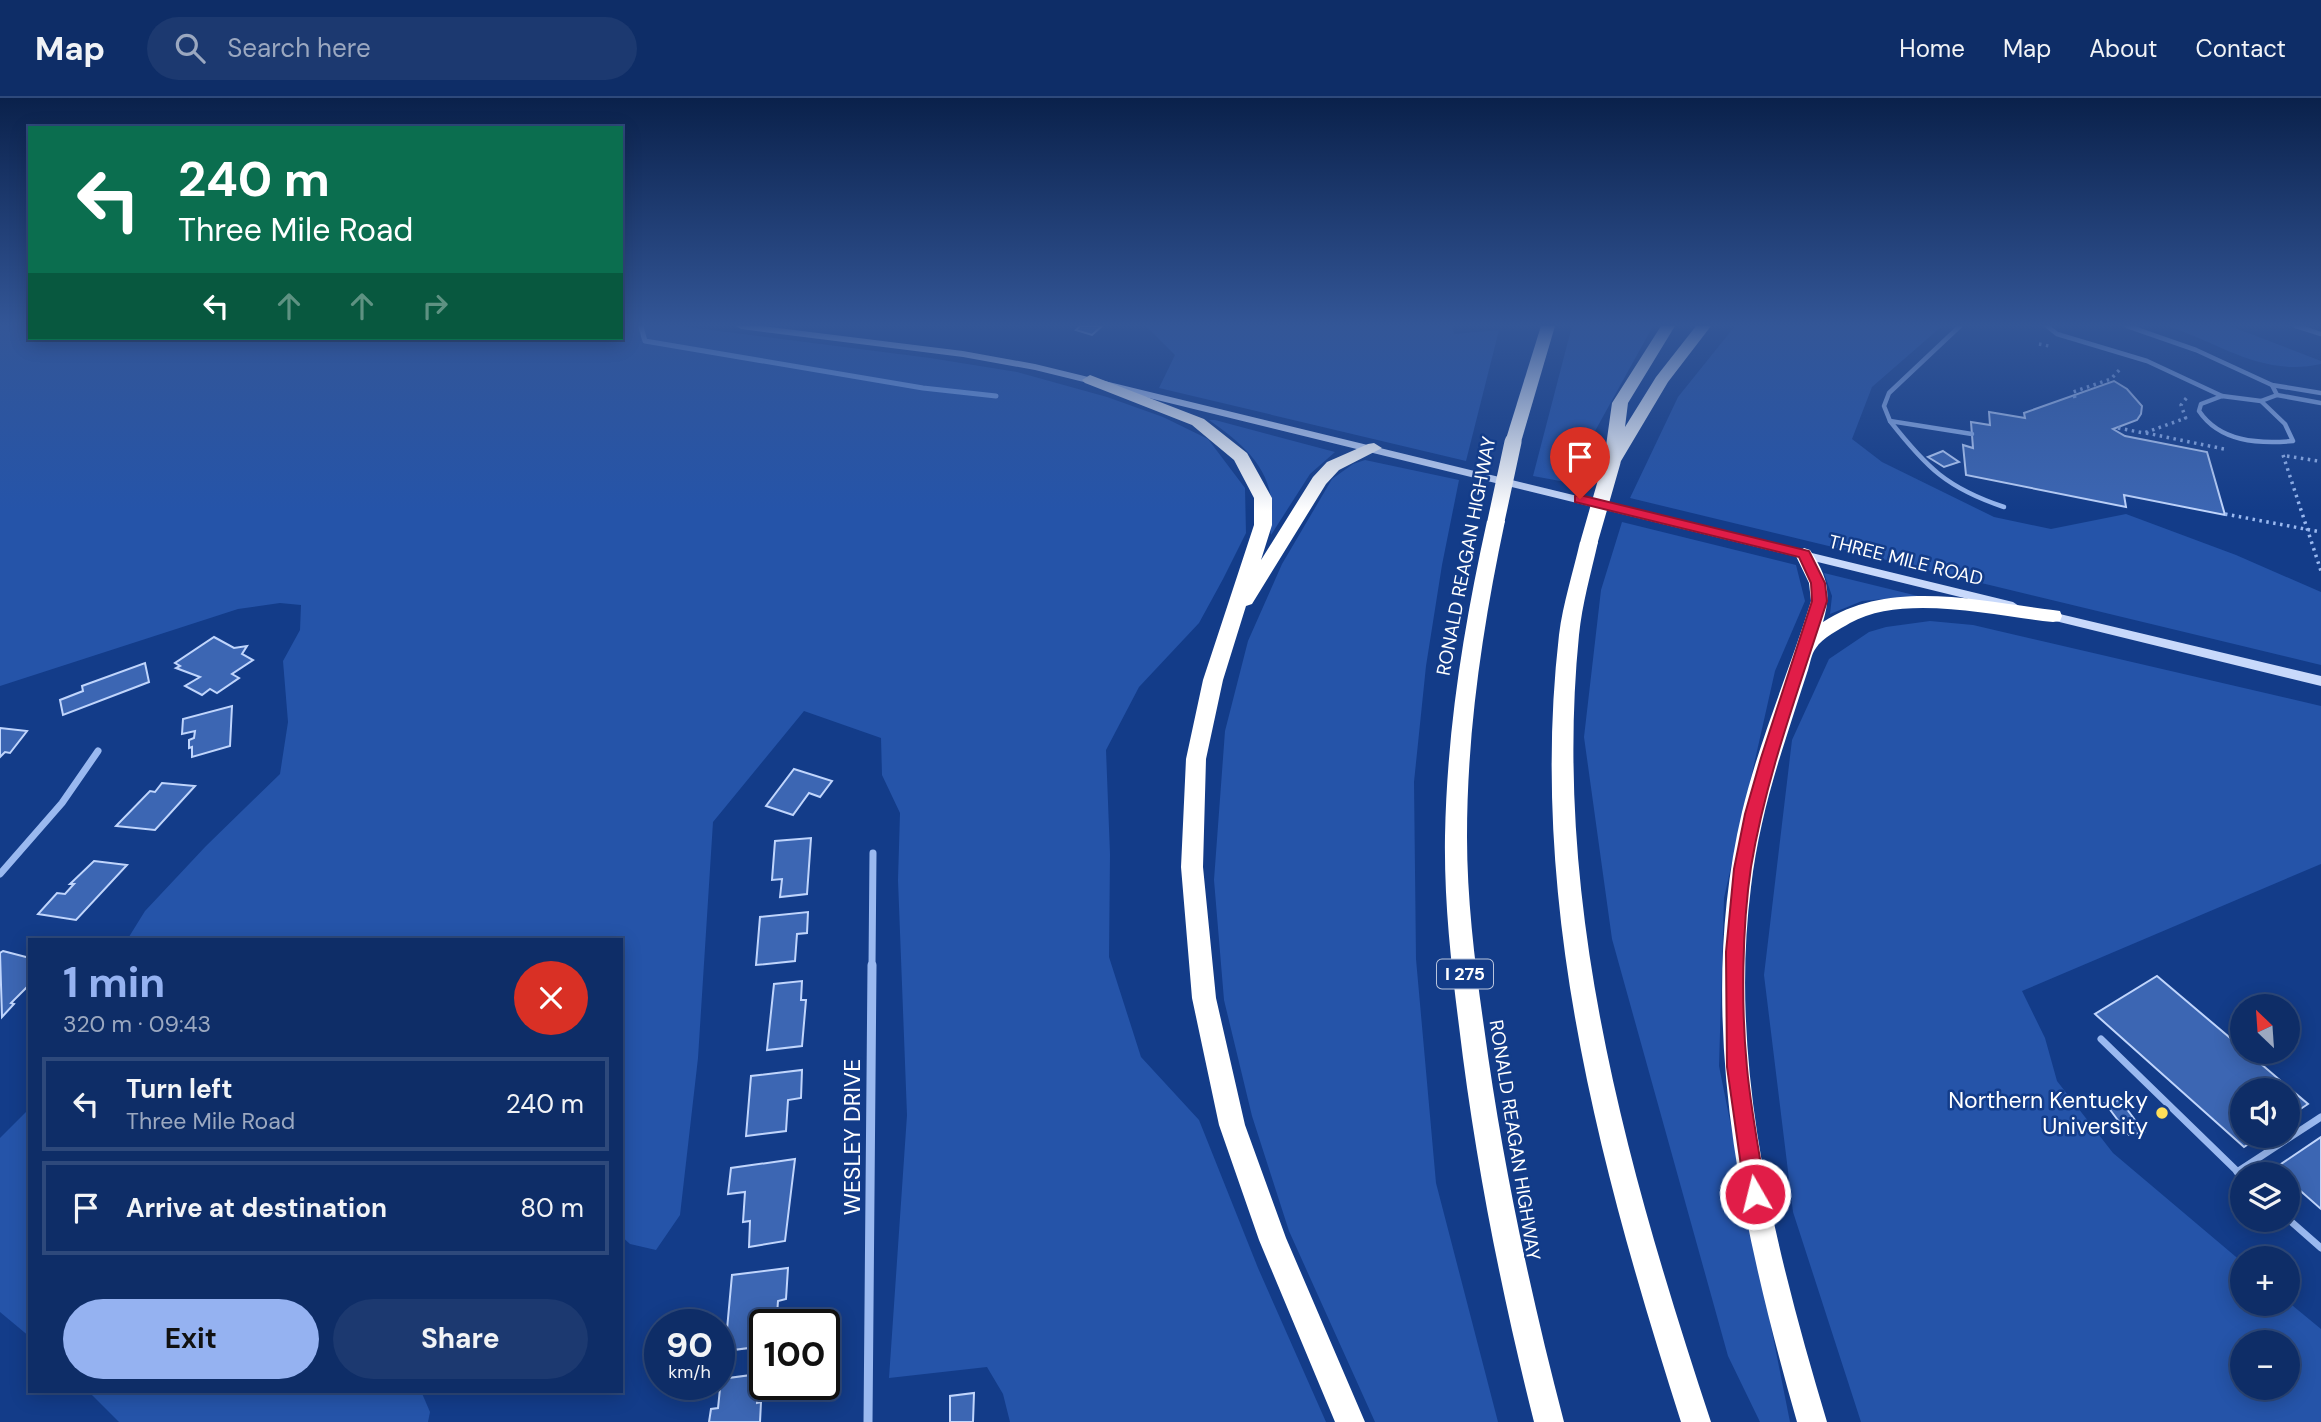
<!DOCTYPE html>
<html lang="en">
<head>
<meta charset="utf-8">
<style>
  body { margin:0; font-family:"DM Sans",sans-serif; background:#1c3970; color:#f1f3f6; height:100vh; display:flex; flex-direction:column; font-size:26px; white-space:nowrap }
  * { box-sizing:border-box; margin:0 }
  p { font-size:23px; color:#9ba8c0 }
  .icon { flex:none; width:38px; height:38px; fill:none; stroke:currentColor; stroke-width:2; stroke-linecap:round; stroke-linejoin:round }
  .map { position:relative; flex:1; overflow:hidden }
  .panel { position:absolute; left:28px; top:840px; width:595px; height:455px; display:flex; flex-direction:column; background:#0e2d67; border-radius:0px; box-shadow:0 4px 18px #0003,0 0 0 2px #2e497b }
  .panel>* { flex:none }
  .banner { position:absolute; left:28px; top:28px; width:595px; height:214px; border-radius:0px; box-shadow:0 4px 18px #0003,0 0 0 2px #2e497b; background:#0b6e4f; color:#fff; overflow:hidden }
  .needle { width:46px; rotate:335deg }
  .tools { position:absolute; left:2230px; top:896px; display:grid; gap:14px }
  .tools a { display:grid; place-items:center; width:70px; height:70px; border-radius:50%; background:#0e2d67; box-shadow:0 4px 18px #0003,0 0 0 2px #2e497b; font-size:35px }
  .speed { position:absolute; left:644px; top:1211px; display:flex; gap:14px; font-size:35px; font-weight:700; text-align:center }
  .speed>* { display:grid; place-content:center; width:91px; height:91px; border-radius:50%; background:#0e2d67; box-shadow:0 4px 18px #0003,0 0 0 2px #2e497b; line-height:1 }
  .speed small { font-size:18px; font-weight:400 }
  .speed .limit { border:4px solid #111; border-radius:10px; background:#fff; color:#111 }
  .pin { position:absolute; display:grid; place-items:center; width:60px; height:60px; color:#fff; margin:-72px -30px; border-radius:50% 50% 50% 0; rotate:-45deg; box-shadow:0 0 7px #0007 }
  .pin .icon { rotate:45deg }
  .me { position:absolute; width:77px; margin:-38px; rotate:352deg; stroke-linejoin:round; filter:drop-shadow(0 0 5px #0008) }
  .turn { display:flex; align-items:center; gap:24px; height:147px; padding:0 35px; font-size:32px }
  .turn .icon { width:91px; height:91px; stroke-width:2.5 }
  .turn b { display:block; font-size:49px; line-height:60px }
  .lanes { display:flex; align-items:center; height:66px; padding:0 35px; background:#0003; justify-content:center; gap:35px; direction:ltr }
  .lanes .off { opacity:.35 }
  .round { display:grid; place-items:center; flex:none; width:74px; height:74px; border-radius:37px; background:#1c3970 }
  .summary { display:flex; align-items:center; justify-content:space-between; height:119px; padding:0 35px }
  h1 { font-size:42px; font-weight:700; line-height:52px; color:#95b2f1 }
  .button { display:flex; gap:14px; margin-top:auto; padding:14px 35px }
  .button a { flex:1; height:80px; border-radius:42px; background:#95b2f1; color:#111; font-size:28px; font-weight:700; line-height:80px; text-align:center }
  .button a+a { background:#1c3970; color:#f1f3f6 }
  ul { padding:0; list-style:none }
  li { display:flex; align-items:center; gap:21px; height:94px; margin:0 14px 10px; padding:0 21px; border:4px solid #2e497b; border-radius:0px }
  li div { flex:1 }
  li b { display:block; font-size:26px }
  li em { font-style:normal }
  header { display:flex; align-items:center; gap:42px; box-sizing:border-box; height:98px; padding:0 35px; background:#0e2d67; border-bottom:2px solid #2e497b }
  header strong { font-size:33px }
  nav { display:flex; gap:38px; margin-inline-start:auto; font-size:24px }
  .search { width:490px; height:63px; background:#1c3970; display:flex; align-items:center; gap:18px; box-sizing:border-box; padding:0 24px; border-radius:38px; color:#9ba8c0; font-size:26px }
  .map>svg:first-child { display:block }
  .green { fill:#2554a9; fill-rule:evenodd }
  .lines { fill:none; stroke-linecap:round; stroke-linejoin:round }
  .stream { stroke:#8bb2f3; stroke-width:5 }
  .building { fill:#3c66b3; stroke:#c0d5fc; stroke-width:2 }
  .path { stroke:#9ab9f0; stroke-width:3.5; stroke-dasharray:2.5 4.5; stroke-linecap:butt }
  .lane-far1 { stroke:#9ab9f0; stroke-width:4.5 }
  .lane { stroke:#9ab9f0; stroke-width:7 }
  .street-far1 { stroke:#9ab9f0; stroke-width:7 }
  .street { stroke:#9ab9f0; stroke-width:9 }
  .secondary { fill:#c8d9fb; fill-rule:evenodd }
  .highway { fill:#fff; fill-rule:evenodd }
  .highway-bridge { stroke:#fff; stroke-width:17 }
  .route { fill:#e11d48; stroke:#92132f; stroke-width:2 }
  .poi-dot { fill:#ffde59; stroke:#133c89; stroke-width:2.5 }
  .labels { text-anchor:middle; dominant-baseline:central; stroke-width:5; stroke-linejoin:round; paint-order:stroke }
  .shield { fill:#133c89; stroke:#b8c4dc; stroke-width:2 }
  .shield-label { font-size:18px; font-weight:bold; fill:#fff }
  .street-label { font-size:19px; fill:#fff; stroke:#133c89 }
  .near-poi-label { font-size:23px; fill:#fff; stroke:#133c89; text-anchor:end }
  .near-street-label { font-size:23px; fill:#fff; stroke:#133c89 }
</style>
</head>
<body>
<header>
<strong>Map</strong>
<div class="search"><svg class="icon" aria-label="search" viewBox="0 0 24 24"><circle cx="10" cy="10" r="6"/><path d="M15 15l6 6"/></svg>Search here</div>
<nav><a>Home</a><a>Map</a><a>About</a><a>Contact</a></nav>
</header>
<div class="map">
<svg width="2321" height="1324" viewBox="0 0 2321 1324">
  <rect width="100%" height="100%" fill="#133c89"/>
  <!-- green -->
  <g class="green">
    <path d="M0,228h30v12h591v-12h59l250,32 87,14 90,25 56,20 45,22 37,49 1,45 -23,46 -24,44 -60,64 -33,63 4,104 -1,103 32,100 58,63 59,148 68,154h-316l-7,-28 -16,-27 -98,11 18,-263 -9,-235 2,-67 -18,-38 -1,-37 -77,-27 -91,111 -15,236 -18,157 -24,35 -26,-6 -9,-8v-296h-494l18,-29 61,-65 74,-72 8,-52 -5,-61 17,-31 1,-25 -21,-2 -42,6 -238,77z"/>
    <path d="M1146,228h306l2,8 45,-4 -33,131 -307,-73 16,-33z"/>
    <path d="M1572,228h81l-69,125 -13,32 -38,-7z"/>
    <path d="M1735,228h207l-70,61 -20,52 30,23 112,55 57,12 75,-15 110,41 85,37v73l-691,-167 48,-101z"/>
    <path d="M2168,228h62l91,35v3c-58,13 -100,-20 -153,-38z"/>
    <path d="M1209,322h6l120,32 -25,22 -39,61c-2,-8 2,-20 1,-31 -4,-40 -32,-62 -63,-84z"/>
    <path d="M1365,362l94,20 -17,85 -16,101 -12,116 2,177 20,224 62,239h-123l-86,-191 -37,-115 -28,-116 -10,-120 11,-149 23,-90 34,-77 50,-85 21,-15z"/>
    <path d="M1622,424l174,43 9,36 -30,70 -51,227 -5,168 71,356h-30l-32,-66 -116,-417 -28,-202 17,-147z"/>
    <path d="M1824,475l94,23 -56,5 -32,13 2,-18z"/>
    <path d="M1930,523l43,4 348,81v158l-299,127 23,47 12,43 56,72 129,109v42h45v-3l34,28v93h-460l-68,-210 -29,-237 28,-235 37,-81 40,-27 17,-5zM2242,1244h45v46h-45z"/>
    <path d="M30,1010v229l-30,-25v-174z"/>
    <path d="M88,1293h333l9,21 -2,10h-309z"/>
  </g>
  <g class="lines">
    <!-- stream -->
    <path class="stream" d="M641,229l4,14 278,47 73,8"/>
  </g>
  <!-- building -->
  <g class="building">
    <path d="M1080,228h22l-10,9 -16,-5z"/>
    <path d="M2114,283l13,8 15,17 -1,8 -4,6 -24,9 12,7 82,16 18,63 -101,-20 2,12 -160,-32 -3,-30 10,3 -2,-26 19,3 -1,-13 36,6 -1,-5z"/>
    <path d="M1943,353l16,11 -15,5 -16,-10z"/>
    <path d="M214,539l20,11 13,-2 -5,8 11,6 -21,14 7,4 -22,15 -7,-4 -8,6 -17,-9 15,-9 -24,-9 4,-2 -5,-3z"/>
    <path d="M145,565l4,19 -86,33 -3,-15 23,-9 -1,-5z"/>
    <path d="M232,608l-2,40 -38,11v-10l-3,1v-8l5,-2 1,-7 -13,3 1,-15z"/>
    <path d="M0,630l27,3 -17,22 -5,-1 -5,5z"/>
    <path d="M794,671l38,12 -12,16 -11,-4 -16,22 -27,-9z"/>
    <path d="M162,685l33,3 -40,44 -39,-4 34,-35 5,1z"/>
    <path d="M811,740l-4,56 -27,3 2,-18 -10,1 3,-39z"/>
    <path d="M94,763l33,4 -51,55 -38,-6 19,-21 8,1 9,-10h-4z"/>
    <path d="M808,814l-1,21 -10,1 -2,27 -39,4 4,-48z"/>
    <path d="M3,853l27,7v26l-19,19 3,1 -12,13 -2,-64z"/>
    <path d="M2157,878l85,72v4h5l61,52 -21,14v-28h-45v46h18l-16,11 -149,-133z"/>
    <path d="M802,883l-1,19h5l-4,46 -35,4 7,-66z"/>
    <path d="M802,972l-1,28 -13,2 -2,31 -40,5 5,-60z"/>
    <path d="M2120,1002l24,32 -15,3 -24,-32z"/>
    <path d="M2321,1039v72l-34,-30v-5h-5l-7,-6z"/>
    <path d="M795,1061l-10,82 -36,6 1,-26 -7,1 2,-30 -17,2 3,-26z"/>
    <path d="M788,1170l-2,31 -8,2 -1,14h-6v10h-6v21l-40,5 7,-76z"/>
    <path d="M759,1276l-2,29 4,-1 -1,20h-51l2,-13 7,-1 3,-29z"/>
    <path d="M974,1295l-1,29h-23v-26z"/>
  </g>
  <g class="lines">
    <!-- path -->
    <g class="path">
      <path d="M2039,246l10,2"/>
      <path d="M2075,300l-2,-6 38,-13 11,-12"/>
      <path d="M2186,321l-5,-14 7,-9"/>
      <path d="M2118,330l26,5 42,-15"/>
      <path d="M2146,335l78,16"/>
      <path d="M2283,357l38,116"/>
      <path d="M2287,358l31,5"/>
      <path d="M2225,416l96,18"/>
    </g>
    <!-- lane-far1 -->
    <g class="lane-far1">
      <path d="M1960,228l-71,67 -5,13 6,15 82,13"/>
      <path d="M2047,228l10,8 90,27 75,35"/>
      <path d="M2127,228l69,24 76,35 49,8"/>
      <path d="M2296,228l25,8"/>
      <path d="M2277,297l44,8"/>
      <path d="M2222,298l39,5 24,23 8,17c-35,3 -73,1 -94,-30l2,-7z"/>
      <path d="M2261,303l16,-6 -5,-10"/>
      <path d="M1890,323c37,47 57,67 114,86"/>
    </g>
    <!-- lane -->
    <g class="lane">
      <path d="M2101,941l141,137"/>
      <path d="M2237,1074l84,-55"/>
      <path d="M2287,1120l34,30"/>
    </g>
    <!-- street-far1 -->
    <g class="street-far1">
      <path d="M0,776l62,-71 36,-52"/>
      <path d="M872,868l1,-113"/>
    </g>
    <!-- street -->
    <path class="street" d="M868,1324l4,-457"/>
    <!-- secondary -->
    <g class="secondary">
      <path d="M736,228h26l201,25 72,13 978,238 6,4 -6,4 -978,-240 -72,-13 -222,-28z"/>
      <path d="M2043,512l278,66v10l-282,-69 -2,-3z"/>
    </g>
    <!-- highway -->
    <g class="highway">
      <path d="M1541,228h14l-34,116 -8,5 -6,-2 -2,-3z"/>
      <path d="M1661,228h14l-47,77 -3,24 31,-50 40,-51h15l-43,56 -50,84h-12l-2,-4 3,-6 -2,-3 7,-50z"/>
      <path d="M1090,277l114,44 43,34 25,45v27l-11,35 52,-83 14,-15 41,-18 6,-1 8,5 -43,22 -13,14 -74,120 -6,2 -23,74 -17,79 -3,108 13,131 29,127 41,113 79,184h-30l-76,-182 -40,-115 -27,-127 -11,-131 5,-108 17,-79 51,-155v-27l-20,-38 -42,-35 -107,-42 -3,-3z"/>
      <path d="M1496,417l9,6c-22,104 -38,209 -38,316 0,63 8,127 17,190 18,134 46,265 80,395h-30c-33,-131 -59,-262 -75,-396 -8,-63 -15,-126 -14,-190 2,-107 19,-211 42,-315z"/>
      <path d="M1589,438l9,6c-7,31 -16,62 -19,93 -27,270 48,533 132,787h-30c-81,-254 -153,-518 -122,-787 4,-32 14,-62 21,-93z"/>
      <path d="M1804,450l6,2c17,26 22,42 13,72 67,-44 156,-21 230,-12l7,1 2,5 -2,5 -7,1c-58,-6 -150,-29 -203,1 -10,6 -28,15 -34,25 -5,6 -6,17 -9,25 -7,21 -14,43 -21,65 -16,49 -29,98 -35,149 -23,180 25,364 76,535h-30c-56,-197 -103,-406 -55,-610 17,-71 47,-140 69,-211l-2,-18 -14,-29z"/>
    </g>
    <!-- highway-bridge -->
    <g class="highway-bridge">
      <path d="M1496,423l17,-79"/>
      <path d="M1589,444l23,-80"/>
    </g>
  </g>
  <!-- sky -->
  <linearGradient id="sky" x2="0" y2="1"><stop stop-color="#0a214b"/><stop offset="0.55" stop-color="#335697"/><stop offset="1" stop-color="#335697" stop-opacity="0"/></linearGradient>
  <rect width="2321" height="413" fill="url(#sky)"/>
  <!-- route -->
  <path class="route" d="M1580,397l229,56 16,32 2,18c-28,88 -61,175 -76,266 -9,61 -10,139 -4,201 4,42 12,84 19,126l-3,7 -8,3 -7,-3 -3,-7 -18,-127 -1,-115 8,-83 11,-55 16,-56 51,-157 -1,-18 -12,-26 -224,-55v-6z"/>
  <!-- markers -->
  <circle class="poi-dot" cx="2162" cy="1015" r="7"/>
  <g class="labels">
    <!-- shield labels -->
    <rect class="shield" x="1437" y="861.5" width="56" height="29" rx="5"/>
    <g class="shield-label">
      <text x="1465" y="876">I 275</text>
    </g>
    <!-- street labels -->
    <g class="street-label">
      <text transform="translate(1466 458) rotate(-79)">RONALD REAGAN HIGHWAY</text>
      <text transform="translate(1906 462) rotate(14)">THREE MILE ROAD</text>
      <text transform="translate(1515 1042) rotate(81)">RONALD REAGAN HIGHWAY</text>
    </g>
    <!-- near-poi labels -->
    <g class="near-poi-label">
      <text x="2148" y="1002">Northern Kentucky<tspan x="2148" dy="26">University</tspan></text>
    </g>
    <!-- near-street labels -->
    <g class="near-street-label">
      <text transform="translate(852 1039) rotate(-90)">WESLEY DRIVE</text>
    </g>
  </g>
</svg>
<div class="tools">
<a><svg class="needle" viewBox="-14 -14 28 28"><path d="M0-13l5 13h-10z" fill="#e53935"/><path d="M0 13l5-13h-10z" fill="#9ba8c0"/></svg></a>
<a><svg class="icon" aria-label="sound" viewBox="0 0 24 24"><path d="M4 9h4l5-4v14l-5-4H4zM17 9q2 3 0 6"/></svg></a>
<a><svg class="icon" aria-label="layers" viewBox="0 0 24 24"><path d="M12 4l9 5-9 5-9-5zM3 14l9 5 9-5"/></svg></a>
<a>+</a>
<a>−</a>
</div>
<div class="speed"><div>90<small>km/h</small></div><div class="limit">100</div></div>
<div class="pin" style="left:1580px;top:401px;background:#d93025"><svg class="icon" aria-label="arrive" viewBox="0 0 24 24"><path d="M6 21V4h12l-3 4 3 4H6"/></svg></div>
<svg class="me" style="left:1755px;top:1096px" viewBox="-20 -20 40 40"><circle r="17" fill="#e11d48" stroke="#fff" stroke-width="3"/><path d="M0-11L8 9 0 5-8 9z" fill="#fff"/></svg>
<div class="banner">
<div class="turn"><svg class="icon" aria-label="left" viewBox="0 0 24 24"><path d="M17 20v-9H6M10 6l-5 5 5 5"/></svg><div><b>240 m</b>Three Mile Road</div></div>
<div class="lanes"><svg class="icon" aria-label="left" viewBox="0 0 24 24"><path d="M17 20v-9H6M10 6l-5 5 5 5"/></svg><svg class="icon off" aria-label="ahead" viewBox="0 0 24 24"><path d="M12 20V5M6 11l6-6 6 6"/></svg><svg class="icon off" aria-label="ahead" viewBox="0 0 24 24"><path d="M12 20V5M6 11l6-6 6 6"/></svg><svg class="icon off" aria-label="right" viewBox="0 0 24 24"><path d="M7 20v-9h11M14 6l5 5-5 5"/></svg></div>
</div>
<section class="panel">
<div class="summary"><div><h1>1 min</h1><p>320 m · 09:43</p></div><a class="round" style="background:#d93025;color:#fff"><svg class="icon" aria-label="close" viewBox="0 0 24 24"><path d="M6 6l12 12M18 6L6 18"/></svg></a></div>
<ul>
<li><svg class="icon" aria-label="left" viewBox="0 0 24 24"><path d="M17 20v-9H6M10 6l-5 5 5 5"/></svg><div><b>Turn left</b><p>Three Mile Road</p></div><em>240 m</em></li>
<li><svg class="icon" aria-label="arrive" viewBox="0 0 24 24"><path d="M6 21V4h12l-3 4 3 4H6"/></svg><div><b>Arrive at destination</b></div><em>80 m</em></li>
</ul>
<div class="button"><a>Exit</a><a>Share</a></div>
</section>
</div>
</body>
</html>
